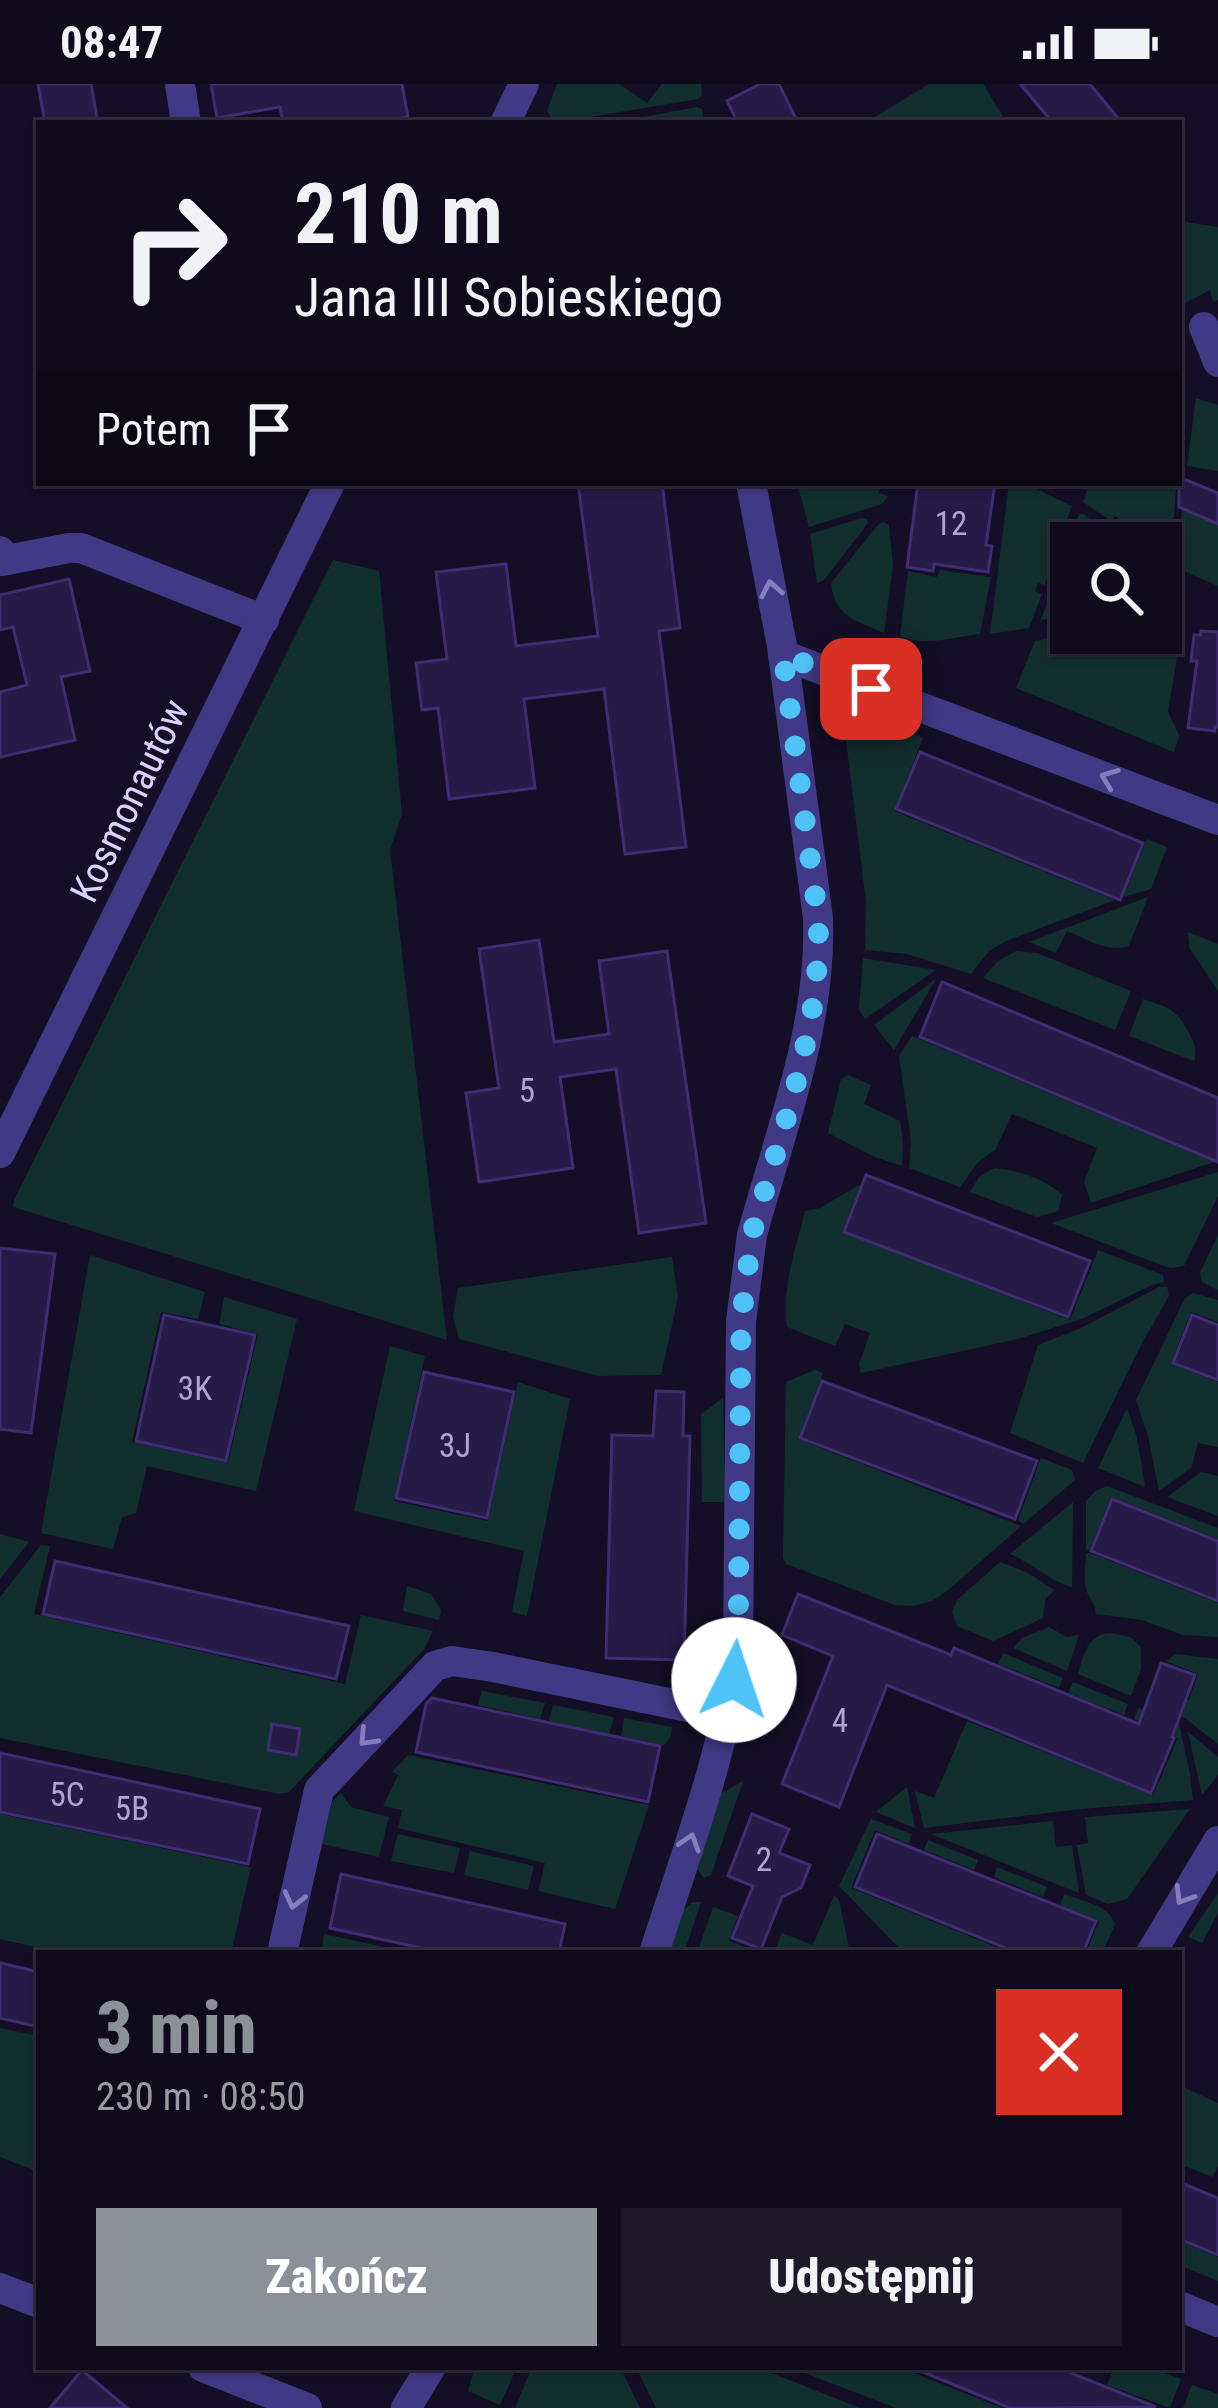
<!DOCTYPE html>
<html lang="pl">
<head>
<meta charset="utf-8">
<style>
  body { margin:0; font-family:"Roboto Condensed",sans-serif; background:#1d1929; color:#f1f3f6; height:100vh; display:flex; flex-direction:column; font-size:45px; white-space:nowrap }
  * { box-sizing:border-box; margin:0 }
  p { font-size:39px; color:#9b9ba3 }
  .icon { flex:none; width:66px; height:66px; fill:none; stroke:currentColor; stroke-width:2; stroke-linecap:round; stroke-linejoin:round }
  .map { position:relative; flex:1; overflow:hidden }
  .sheet { position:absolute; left:36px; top:1866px; width:1146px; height:420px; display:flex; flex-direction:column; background:#0f0b1c; border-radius:0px; box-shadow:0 3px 9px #0004,0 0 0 3px #2f2b3b }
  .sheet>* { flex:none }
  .banner { position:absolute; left:36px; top:36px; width:1146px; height:366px; border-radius:0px; box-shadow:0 3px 9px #0004,0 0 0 3px #2f2b3b; background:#0f0b1c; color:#f1f3f6; overflow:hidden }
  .tools { position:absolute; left:1050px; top:438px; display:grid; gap:24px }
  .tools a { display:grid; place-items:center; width:132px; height:132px; border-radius:0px; background:#0f0b1c; box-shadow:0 3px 9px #0004,0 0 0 3px #2f2b3b; font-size:60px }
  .pin { position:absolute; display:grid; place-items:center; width:102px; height:102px; color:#fff; margin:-51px; border-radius:24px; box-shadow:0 6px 18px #0006 }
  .me { position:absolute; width:132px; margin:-66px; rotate:4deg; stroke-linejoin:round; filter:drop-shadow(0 0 9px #0008) }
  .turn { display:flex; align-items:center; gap:42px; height:252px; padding:0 60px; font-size:54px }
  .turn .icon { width:156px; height:156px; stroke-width:2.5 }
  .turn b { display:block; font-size:84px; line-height:102px }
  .then { display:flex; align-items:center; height:114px; padding:0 60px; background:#0003; gap:24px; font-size:45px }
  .round { display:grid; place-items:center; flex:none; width:126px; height:126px; border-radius:0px; background:#1d1929 }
  .summary { display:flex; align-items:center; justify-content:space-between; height:204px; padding:0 60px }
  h1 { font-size:72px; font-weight:800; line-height:90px; color:#8c9099 }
  .button { display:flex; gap:24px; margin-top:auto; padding:24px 60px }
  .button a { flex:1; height:138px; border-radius:0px; background:#8c9099; color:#fff; font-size:48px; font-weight:800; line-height:138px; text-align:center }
  .button a+a { background:#1d1929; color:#f1f3f6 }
  .status { display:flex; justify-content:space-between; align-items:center; height:84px; padding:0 60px; background:#0f0b1c; direction:ltr }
  .status svg { height:33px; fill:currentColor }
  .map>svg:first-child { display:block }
  .green { fill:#122f30 }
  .building { fill:#261a47; stroke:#3f2c73; stroke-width:3 }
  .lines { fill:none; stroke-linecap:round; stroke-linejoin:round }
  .minor { stroke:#413985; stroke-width:30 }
  .oneway { stroke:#867ebc }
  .route { stroke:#4fc3f7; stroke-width:21; stroke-dasharray:0 37.8 }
  .labels { text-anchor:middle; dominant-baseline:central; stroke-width:12; stroke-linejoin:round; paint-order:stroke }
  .number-label { font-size:33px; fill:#aea5d1 }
  .street-label { font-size:39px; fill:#dbd3ff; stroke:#140f26 }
</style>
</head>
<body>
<div class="status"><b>08:47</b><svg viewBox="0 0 49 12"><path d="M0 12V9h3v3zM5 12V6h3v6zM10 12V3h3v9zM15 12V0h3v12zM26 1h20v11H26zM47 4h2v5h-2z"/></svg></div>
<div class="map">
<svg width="1218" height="2324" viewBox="0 0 1218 2324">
  <rect width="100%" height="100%" fill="#140f26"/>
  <!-- green -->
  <g class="green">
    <path d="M557,0h62l28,19 15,-19h39l1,11 -4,4 -138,23 -8,-3 -5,-8z"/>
    <path d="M929,0h54l24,39h-142z"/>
    <path d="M697,23l5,2 2,14h-93z"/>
    <path d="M1179,137l39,6v73l-5,2 -3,-12 -31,16z"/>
    <path d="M1196,314l22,7v66l-31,-5z"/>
    <path d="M797,399h84l-2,10 9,3 -6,8 -73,23z"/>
    <path d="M1009,399h15l48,23 -12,32 -6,-2 -3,8 6,3 -12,38 -7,-2 -3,8 7,3 -13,34 -39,6z"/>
    <path d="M1126,399l50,6 -6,73 -9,-5v-14h-17l2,-4 -8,-5 -3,5 -16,-12 3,-6 -7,-5 -4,5 -28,-19 6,-17 35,4z"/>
    <path d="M1182,425l36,16v61l-34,-15 -7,-7z"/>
    <path d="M1079,430h4l41,29h-53v73l-30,4 11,-30 7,1 8,-24 -6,-3z"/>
    <path d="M862,434l5,1 1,4 -44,57 -7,3 -7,-49z"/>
    <path d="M883,438l6,3 4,41 -9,67c-28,-13 -49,-15 -53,-50l46,-57z"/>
    <path d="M333,476l46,11 23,243 -12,36 57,490 -434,-133 1,-7z"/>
    <path d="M940,486l51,7 -11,57c-26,3 -56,13 -80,2l8,-65 29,6z"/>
    <path d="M1163,533l18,16 -13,78 11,25 -5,16 -158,-64 19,-47 44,-8h82v-15z"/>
    <path d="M863,629l60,25 -29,73 221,89 -109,41 -17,10 -18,23 -64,-20 -42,-4 1,-48 -22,-178 7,-8z"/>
    <path d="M1147,755l20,8 -16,42 -28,8z"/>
    <path d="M1148,813l-19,49c-20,7 -43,-7 -62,-15l-11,22 -27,-11z"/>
    <path d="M1188,848l30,12v47l-29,-44z"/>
    <path d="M1016,867l21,2 94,38 -16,39 -132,-52 15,-17z"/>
    <path d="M863,874l73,12 -71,49 -6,-9z"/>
    <path d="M936,895l-42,71 -20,-25z"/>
    <path d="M1143,915c27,10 32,8 46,34 6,12 8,16 5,28l-65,-25z"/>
    <path d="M912,952l302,126 -123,41 -7,-21 13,-34 -85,-34 -17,36 -17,12 -18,25 -51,-19 2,-27 -12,-85z"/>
    <path d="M848,991l23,10 -7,19 36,17 3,21 -1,24 -27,-9 -47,-24 13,-54z"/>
    <path d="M994,1084c23,2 52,11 68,27l-4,16 -21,6 -67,-25 9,-15z"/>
    <path d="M1218,1088v24l-34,70 -13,2 -7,-2 -113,-43z"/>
    <path d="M861,1100l-19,48 228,88 28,-70 65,25 1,7 -12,3 -68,33 -66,21 -157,34 -2,-9 11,-31 -25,-9 -10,22 -48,-19c-6,-38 9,-79 18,-116l15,-3z"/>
    <path d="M1218,1151v55l-16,-8 -2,-9z"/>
    <path d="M90,1171l115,37 -7,27 -37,-7 -29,130 96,21 30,-129 -39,-10 5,-27 73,22 -41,172 -109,-25 -11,47 -14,4 -9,32 -72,-16z"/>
    <path d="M672,1173l6,40 -17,78 -63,1 -139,-37 -6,-22 5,-29z"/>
    <path d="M1159,1203h8l2,9 -28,49 -58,118 -73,-30 28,-88 43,-17z"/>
    <path d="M1193,1209l25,7v22l-27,-10 -20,51 47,19v65l-20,-4 -7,25 -32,23 -11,-55 -12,-36 49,-102z"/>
    <path d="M390,1262l35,10 -31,145 94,20 30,-139 52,17 -43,217 -15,-4 12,-61 -170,-40z"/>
    <path d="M815,1286l8,3 -25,66 223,87 -74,65 -15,10 -18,5 -19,-1 -109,-41 -3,-6 3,-176z"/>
    <path d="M723,1314l2,104h-23l-1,-88z"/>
    <path d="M1127,1324l10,30 8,49 -47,-19z"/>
    <path d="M1041,1374l31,12 3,10 -52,44 -5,-4z"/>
    <path d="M1201,1388l17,4v40l-51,-19z"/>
    <path d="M1107,1402l111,42v11l-107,-42 -21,52 -4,1v-49l9,-10z"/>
    <path d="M1073,1418l-1,85c-21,-5 -40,-24 -62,-33z"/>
    <path d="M0,1450l29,8 -29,37z"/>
    <path d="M41,1461l9,1 -16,68 311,70 16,-69 72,16 -8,17 -136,144 -10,2 -279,-56v-141z"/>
    <path d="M1090,1469l128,50v34l-35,-2 -41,-15 -46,-6c-1,-11 -7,-15 -10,-25 -3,-10 0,-24 0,-35z"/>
    <path d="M1000,1478l28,11 26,17 -9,10 -2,18 -50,23 -36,-15 -5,-14 5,-12z"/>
    <path d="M407,1502l24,8 10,16 -2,10 -36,-9z"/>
    <path d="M1049,1543l18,10 12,-2 -12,36 -54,-23 9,-10z"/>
    <path d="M1111,1549l19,4 11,10v22l-10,27 -53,-22c6,-19 9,-40 33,-41z"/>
    <path d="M1003,1569l60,25 -4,10 -61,-24z"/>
    <path d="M1175,1570l43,5v85l-33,-26 -40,-17 6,-15 38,14 9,-26 -32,-13z"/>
    <path d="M1073,1598l55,22 -4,11 -56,-22z"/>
    <path d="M482,1607l63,12 -5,16 -62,-14z"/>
    <path d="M553,1621l61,12 -5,17 -60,-13z"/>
    <path d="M1138,1624l41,16 11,50 3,26 -112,9 -157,19 -9,-37 19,7 33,-77 186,74 25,-57 -44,-19z"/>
    <path d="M624,1634l48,9 -1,9 -7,9 -43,-9z"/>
    <path d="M1188,1648l30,25v18l-16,20z"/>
    <path d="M408,1671l241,50 -34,104 -77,-18 7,-28 -147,-35 4,-18 -19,-4 15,-31 -6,-3z"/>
    <path d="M743,1697l-32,94 -7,3 -6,-8 -2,-10 21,-64z"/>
    <path d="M907,1703l8,41 -39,-16z"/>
    <path d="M341,1709l10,14 38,10 -10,40 -57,-13 10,-42z"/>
    <path d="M1190,1725l-63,90 -19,5 -22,-9 -9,-50 11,-2 -3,-26z"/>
    <path d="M0,1730l251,53 -20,86h-169l-62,-14z"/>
    <path d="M871,1735l41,15 -4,10 -33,-14 -24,58 160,65h-107l-65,-67z"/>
    <path d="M1053,1737l3,26 16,-2 7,48 -148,-59z"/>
    <path d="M398,1750l62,14 -6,25 -63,-12z"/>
    <path d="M928,1756l50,20 -4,10 -50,-20z"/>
    <path d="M470,1767l64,15 -6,24 -64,-15z"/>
    <path d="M997,1783l50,20 -4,10 -49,-20z"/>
    <path d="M1218,1809v20l-16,30 -14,-6z"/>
    <path d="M1064,1810c18,7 46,11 51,31l-13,28h-16l13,-32 -39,-16z"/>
    <path d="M834,1812l5,4 11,53h-76l8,-20 31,12z"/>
    <path d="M693,1818h8l-17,51h-18l17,-43z"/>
    <path d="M713,1823l25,9 -9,25 32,12h-64z"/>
    <path d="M324,1850l87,19h-89z"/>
    <path d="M0,1944l39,8v136l-39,-15z"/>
    <path d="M1179,2001l39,18v63l-5,11 -34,-13z"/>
    <path d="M1179,2157l39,16v24l-39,-16z"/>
    <path d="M475,2283h42l-17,38 -32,-14z"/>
    <path d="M532,2283h88l20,41h-125z"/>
    <path d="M636,2283h120l104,41h-204z"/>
    <path d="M789,2283h110l103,41h-106z"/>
    <path d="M1114,2283h35l32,12 -11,29 -63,-23z"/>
    <path d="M1192,2301l26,9v14h-35z"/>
  </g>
  <!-- building -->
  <g class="building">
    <path d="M38,0h53l7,39h-53z"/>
    <path d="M211,0h191l6,33 -33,6h-92l-3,-16 -63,11z"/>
    <path d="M760,0h19l19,39h-60l-11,-22z"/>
    <path d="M1020,0h70l32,39h-69z"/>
    <path d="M1179,393l39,16v31l-39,-17z"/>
    <path d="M578,399h84l18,145 -21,3 27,216 -61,7 -21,-165 -80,10 11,89 -86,11 -11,-91 -16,2 -6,-47 31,-4 -11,-87 70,-8 10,82 82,-10z"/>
    <path d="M918,399h77l-9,62 6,1 -4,26 -54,-8 -1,7 -26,-4z"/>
    <path d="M69,495l21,92 -29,6 14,63 -75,17v-65l27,-7 -14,-58 -13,3v-35z"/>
    <path d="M1201,547l17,1v95h-3v4l-27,-3 9,-67h-6l3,-26h6z"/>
    <path d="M920,668l223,91 -23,57 -224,-91z"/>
    <path d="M539,856l15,102 55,-8 -10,-73 68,-10 39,272 -67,10 -23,-164 -56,8 13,91 -94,14 -13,-89 33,-5 -20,-139z"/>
    <path d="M942,898l276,116v64l-298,-125z"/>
    <path d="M866,1091l224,86 -22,56 -224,-85z"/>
    <path d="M0,1164l55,6 -24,179 -31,-4z"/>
    <path d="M164,1231l91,20 -29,126 -90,-20z"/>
    <path d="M1192,1231l26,10v55l-45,-17z"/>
    <path d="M424,1288l90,20 -27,126 -91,-20z"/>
    <path d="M822,1297l215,80 -22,58 -215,-81z"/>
    <path d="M656,1307l28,1 -1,44h7l-6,224 -78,-2 6,-223 41,1z"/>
    <path d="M1112,1415l106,42v60l-127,-50z"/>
    <path d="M55,1477l294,65 -13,53 -293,-65z"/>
    <path d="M798,1510l153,61 3,-7 185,76 22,-61 34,12 -23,62 2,1 -23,55 -264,-108 -48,122 -57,-23 51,-128 -51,-21z"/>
    <path d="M432,1614l228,48 -12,56 -232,-50 10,-48z"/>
    <path d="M272,1640l28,5 -4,26 -28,-5z"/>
    <path d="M0,1669l260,56 -12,55 -248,-52z"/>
    <path d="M752,1730l37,15 -10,24 31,12 -9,23 -19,9 -21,52 -29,-11 21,-52 -25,-10z"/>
    <path d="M877,1750l219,87 -13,32h-65l-163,-66z"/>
    <path d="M341,1790l224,50 -6,29h-115l-114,-25z"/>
    <path d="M0,1879l39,9v55l-39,-9z"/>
    <path d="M1179,2098l39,16v57l-39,-16z"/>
    <path d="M911,2283h145l100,40 -146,1z"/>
    <path d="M82,2286l45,38h-77z"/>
  </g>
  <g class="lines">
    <!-- minor -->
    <g class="minor">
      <path d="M180,0l6,39"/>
      <path d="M505,39l19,-39"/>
      <path d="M1204,243l14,35"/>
      <path d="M0,467l2,10 67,-13h12l183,72"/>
      <path d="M783,571l435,165"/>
      <path d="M0,1069l330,-670"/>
      <path d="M282,1869l37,-163 116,-124 17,-5 41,6 234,48"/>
      <path d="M654,1869c32,-100 70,-199 84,-303l3,-328 11,-87c28,-103 70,-209 66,-317l-36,-272 -31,-163"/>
      <path d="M1151,1869l67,-112"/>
      <path d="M0,2204l39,15"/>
      <path d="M1179,2222l39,16"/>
      <path d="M203,2283l104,41"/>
      <path d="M406,2324l25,-41"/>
    </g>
  </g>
  <!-- one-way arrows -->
  <defs><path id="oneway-chevron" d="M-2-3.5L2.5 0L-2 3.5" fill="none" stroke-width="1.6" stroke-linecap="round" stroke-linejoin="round" transform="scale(3)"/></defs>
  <g class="oneway">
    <use href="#oneway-chevron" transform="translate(771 505) rotate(-101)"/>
    <use href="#oneway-chevron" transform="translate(1109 694) rotate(-159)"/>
    <use href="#oneway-chevron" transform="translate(367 1654) rotate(133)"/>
    <use href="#oneway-chevron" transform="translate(690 1758) rotate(-72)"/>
    <use href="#oneway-chevron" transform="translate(1183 1812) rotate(122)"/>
    <use href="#oneway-chevron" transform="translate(294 1816) rotate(103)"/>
  </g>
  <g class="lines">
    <!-- route -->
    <path class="route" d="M734,1596l4,-30 3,-328 11,-88c28,-101 71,-209 66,-316l-35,-263 88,34"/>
  </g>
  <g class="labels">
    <!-- number labels -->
    <g class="number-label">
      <text x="951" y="439">12</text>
      <text x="527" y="1006">5</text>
      <text x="195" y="1304">3K</text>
      <text x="455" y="1361">3J</text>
      <text x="840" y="1636">4</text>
      <text x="67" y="1710">5C</text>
      <text x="132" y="1724">5B</text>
      <text x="764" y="1775">2</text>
    </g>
    <!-- street labels -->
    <g class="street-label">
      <text transform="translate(130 717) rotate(-64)">Kosmonautów</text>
    </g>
  </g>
</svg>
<div class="tools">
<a><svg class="icon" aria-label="search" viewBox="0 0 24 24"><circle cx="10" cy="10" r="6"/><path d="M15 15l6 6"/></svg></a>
</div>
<div class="pin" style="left:871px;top:605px;background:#d93025"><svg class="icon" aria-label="arrive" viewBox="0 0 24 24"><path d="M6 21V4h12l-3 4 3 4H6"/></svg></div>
<svg class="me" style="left:734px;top:1596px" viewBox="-20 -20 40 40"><circle r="19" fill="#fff"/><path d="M0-13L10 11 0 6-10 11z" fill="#4fc3f7"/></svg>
<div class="banner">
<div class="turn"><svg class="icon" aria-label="right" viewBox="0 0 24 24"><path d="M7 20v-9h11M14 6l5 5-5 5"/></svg><div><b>210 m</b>Jana III Sobieskiego</div></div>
<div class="then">Potem<svg class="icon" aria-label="arrive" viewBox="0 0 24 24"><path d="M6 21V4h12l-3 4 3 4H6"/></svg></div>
</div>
<section class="sheet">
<div class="summary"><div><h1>3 min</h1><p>230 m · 08:50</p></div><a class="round" style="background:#d93025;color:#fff"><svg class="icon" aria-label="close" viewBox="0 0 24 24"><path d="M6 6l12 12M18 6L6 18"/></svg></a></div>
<div class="button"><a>Zakończ</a><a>Udostępnij</a></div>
</section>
</div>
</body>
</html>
